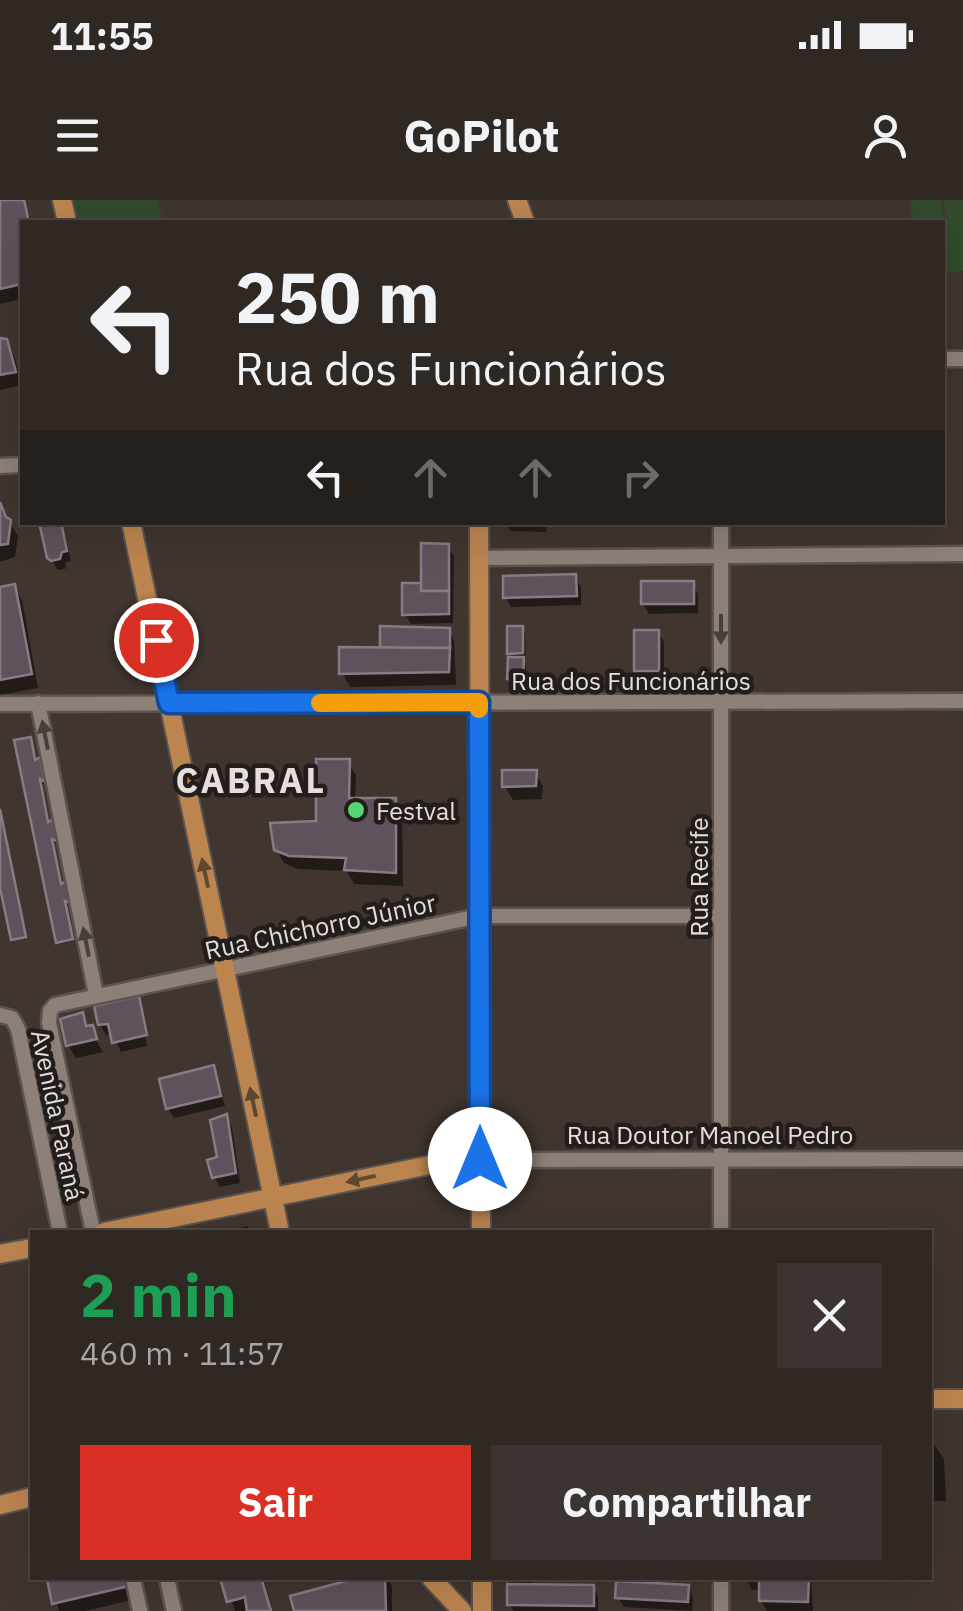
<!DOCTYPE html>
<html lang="pt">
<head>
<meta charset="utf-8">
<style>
  body { margin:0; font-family:"IBM Plex Sans",sans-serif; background:#3c3430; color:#f1f3f6; height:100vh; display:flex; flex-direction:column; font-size:38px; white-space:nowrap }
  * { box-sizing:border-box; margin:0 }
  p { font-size:32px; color:#a8a6a6 }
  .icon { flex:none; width:55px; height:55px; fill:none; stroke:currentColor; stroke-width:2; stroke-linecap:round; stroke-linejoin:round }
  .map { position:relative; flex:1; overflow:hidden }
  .drawer { position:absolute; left:30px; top:1030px; width:902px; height:350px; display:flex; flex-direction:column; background:#302823; border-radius:0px; box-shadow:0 10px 40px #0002,0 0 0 2px #4b4441 }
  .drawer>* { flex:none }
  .banner { position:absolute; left:20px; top:20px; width:925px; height:305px; border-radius:0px; box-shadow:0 10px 40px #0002,0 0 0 2px #4b4441; background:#302823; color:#f1f3f6; overflow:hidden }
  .pin { position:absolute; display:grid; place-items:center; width:85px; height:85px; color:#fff; margin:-42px; border:5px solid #fff; border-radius:50%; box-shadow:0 2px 10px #0007 }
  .me { position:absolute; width:110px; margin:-55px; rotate:0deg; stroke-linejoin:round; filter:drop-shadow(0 0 8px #0008) }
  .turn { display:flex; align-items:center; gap:35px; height:210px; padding:0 50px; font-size:45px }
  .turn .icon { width:130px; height:130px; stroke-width:2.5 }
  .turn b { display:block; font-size:70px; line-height:85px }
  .lanes { display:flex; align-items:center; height:95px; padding:0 50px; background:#0003; justify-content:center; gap:50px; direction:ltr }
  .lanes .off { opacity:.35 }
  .round { display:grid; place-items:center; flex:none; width:105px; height:105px; border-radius:0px; background:#3c3430 }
  .head { display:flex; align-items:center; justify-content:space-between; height:170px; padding:0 50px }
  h1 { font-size:60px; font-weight:700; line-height:75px; color:#1e9e55 }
  .cta { display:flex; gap:20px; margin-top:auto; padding:20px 50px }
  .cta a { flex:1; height:115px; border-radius:0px; background:#d93025; color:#fff; font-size:40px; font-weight:700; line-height:115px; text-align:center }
  .cta a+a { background:#3c3430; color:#f1f3f6 }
  .status { display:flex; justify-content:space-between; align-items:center; height:70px; padding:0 50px; background:#302823; direction:ltr }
  .status svg { height:28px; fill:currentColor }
  header { display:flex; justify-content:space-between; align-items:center; height:130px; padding:0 50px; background:#302823; font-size:45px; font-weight:700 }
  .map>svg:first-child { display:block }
  .green { fill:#314b2c }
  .shadow { fill:#0007 }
  .building { fill:#5e535c; stroke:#877b84; stroke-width:2.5 }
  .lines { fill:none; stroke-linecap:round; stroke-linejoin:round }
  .minor-casing { stroke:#5b534e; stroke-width:19 }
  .major-casing { stroke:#5b534e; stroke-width:22 }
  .minor { stroke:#8d8079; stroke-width:14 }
  .major { stroke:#bc8550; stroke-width:18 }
  .oneway { fill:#48403c }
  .oneway2 { fill:#604730 }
  .route-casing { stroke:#114b97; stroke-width:25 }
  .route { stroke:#1a73e8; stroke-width:18 }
  .slow { stroke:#f59e0b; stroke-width:18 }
  .poi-dot { fill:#55d671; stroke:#231e1b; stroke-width:4 }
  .labels { text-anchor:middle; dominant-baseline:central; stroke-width:9; stroke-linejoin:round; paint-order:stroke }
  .street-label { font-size:25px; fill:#e5deda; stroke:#231e1b }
  .poi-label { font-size:25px; fill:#e5deda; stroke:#231e1b; text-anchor:start }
  .district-label { font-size:35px; font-weight:bold; letter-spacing:2.5px; fill:#e5deda; stroke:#231e1b }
</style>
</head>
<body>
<div class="status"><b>11:55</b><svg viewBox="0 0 49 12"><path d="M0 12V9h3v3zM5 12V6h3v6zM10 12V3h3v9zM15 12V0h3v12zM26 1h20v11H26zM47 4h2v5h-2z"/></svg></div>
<header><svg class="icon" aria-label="menu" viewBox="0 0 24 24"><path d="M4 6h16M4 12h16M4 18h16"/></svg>GoPilot<svg class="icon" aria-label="person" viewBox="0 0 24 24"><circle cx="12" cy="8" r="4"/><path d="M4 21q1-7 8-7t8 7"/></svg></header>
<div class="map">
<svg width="963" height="1411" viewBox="0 0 963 1411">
  <rect width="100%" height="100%" fill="#40352f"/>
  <!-- green -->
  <g class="green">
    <path d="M69,0h89l5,22h-90z"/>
    <path d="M910,0h31l5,40 -2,-40h19v71l-20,2 -1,-51h-30z"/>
  </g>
  <!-- shadow -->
  <g class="shadow">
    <path d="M10,0h13l9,22h-10v77l-22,5v-102z"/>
    <path d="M0,140l6,1 8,15 8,29 -22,5z"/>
    <path d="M0,306l18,30 -3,21 -15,5z"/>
    <path d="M42,322h20l9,39 -5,1 -1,7 -7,1 -8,-12z"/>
    <path d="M353,322h100l-99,2z"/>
    <path d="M507,322h40l-1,10 -36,-1z"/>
    <path d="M448,346l6,10 -1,67 -42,1 -6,-10z"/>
    <path d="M575,377l6,10v18l-70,2 -5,-10z"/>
    <path d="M692,384l6,10v19l-49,1 -6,-10z"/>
    <path d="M14,387l8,13 16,88 -38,7v-106z"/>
    <path d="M522,428l3,6 1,25h-4l4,7 -1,19h-12l-3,-6 3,-19 -4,-7z"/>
    <path d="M448,430l6,10 2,45 -106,2 -8,-14 41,-23z"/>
    <path d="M658,432l6,10v38h-22l-5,-10z"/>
    <path d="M348,562l8,14 -1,25 39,-1 8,14 1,72 -49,-2 -7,-13 -49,-2 -14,-6 -8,-14 42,-25z"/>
    <path d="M35,563l5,1 4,20 -4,1 7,37 6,1 4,19 -5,1 9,44 5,1 4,17 -5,1 7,35 -12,3z"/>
    <path d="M535,573l8,13 -1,13 -29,1 -8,-13z"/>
    <path d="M138,799l4,7h-3l8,40 -26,6 -8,-18 -7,1 -6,-10z"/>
    <path d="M81,815l22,37 -27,6 -8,-13z"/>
    <path d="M213,868l12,38 -51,12 -6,-10z"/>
    <path d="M226,917l6,10 8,56 -20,4 -6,-10z"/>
    <path d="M247,1026l4,6h-15l-1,-3z"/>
    <path d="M930,1238l14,21 2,42h-16z"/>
    <path d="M65,1378h65l5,21 -49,12h-27l-9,-30z"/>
    <path d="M223,1378h40l10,33h-38z"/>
    <path d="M366,1378h21l5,8v25h-96l-3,-13z"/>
    <path d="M505,1378h29l-1,8 60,1 5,10v14h-84l-5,-7 1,-19z"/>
    <path d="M606,1378h31v6l51,3 5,10 -1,14 -68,-4 -6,-10 1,-16z"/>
    <path d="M746,1378h65l2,33h-46l-6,-10v-12l-9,1z"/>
  </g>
  <!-- building -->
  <g class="building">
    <path d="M0,0h24l5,22h-7v62l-22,5z"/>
    <path d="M0,138l7,1 9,33 -16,3z"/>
    <path d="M0,302l6,15 5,3 -3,24 -8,1z"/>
    <path d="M39,322h22l6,29 -5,1 -2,7 -9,2 -4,-3z"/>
    <path d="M421,343l28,1v47h-28z"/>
    <path d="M576,374l1,22 -74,2v-22z"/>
    <rect x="641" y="381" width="53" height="23"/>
    <path d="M402,383h19v8h28v23l-47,1z"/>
    <path d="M15,384l17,90 -32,6v-93z"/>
    <path d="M380,426l70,2v20h-70z"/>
    <path d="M507,426h16v27l-16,1z"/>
    <rect x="634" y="430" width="25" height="41"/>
    <path d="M339,447l111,1 -1,24 -110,2z"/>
    <path d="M508,457h16l-1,23 -16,-1z"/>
    <path d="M31,537l4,23 5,-3 5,25 -5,-3 8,43 5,-3 4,22 -5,-2 9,45 5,-3 4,22 -5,-2 8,38 -17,4 -42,-203z"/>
    <path d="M316,559h34l-1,39h47v75l-52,-3 2,-12 -57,-2 -15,-6 -4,-27 46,-2z"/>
    <path d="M502,570h35l-1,16 -34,1z"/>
    <path d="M0,609l26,128 -15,3 -11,-52z"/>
    <path d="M139,796l8,39 -35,8 -4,-19 -10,1 -4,-19z"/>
    <path d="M83,812l3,14 7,-1 4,14 -31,7 -6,-27z"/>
    <path d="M214,865l7,31 -55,13 -7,-30z"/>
    <path d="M227,914l9,59 -24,5 -5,-18 10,-3 -7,-37z"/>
    <path d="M54,1378h73l2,8 -77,18 -5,-25z"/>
    <path d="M220,1378h41l10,33h-24l-2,-14 -18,5z"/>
    <path d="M220,1378h41l10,33h-24l-2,-14 -18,5z"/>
    <path d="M357,1378h28l1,33h-92l-4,-15z"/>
    <path d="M744,1378h65l-1,24 -49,-1v-21l-15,1z"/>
    <path d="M616,1381l73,4 -1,17 -73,-4z"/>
    <path d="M507,1384l87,1v21l-87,-1z"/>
  </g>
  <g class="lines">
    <defs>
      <g id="minor">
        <path d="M942,159h21"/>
        <path d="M0,266l22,-1"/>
        <path d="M721,322v710"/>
        <path d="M479,358l484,-4"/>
        <path d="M38,503l58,292"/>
        <path d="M0,504l963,-3"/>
        <path d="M0,815l12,3 6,11 42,203"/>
        <path d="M474,960l489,-1"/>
        <path d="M93,1032l-44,-209 1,-12 5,-6 424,-89h242"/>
        <path d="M133,1378l7,33"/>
        <path d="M167,1378l7,33"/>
        <path d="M721,1378v33"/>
      </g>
      <g id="major">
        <path d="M62,0l5,22"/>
        <path d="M517,0l8,22"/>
        <path d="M131,322l149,710"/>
        <path d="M479,322l2,710"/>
        <path d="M104,1032l345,-71c18,4 21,11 24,29"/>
        <path d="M0,1054l32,-6"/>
        <path d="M930,1199h33"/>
        <path d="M0,1305l32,-8"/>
        <path d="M431,1378l31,33"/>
        <path d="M482,1378v33"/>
      </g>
    </defs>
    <!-- minor casing -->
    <use href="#minor" class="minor-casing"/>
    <!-- major casing -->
    <use href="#major" class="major-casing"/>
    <!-- minor -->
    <use href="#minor" class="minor"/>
    <!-- major -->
    <use href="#major" class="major"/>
  </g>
  <!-- one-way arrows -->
  <defs><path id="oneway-solid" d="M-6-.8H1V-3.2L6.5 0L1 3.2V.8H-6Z" transform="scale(2.5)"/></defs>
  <g class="oneway">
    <use href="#oneway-solid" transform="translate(721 429) rotate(90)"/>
    <use href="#oneway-solid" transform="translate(45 535) rotate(-101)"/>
    <use href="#oneway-solid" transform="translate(86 742) rotate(-101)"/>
  </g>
  <g class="oneway2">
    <use href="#oneway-solid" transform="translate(205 673) rotate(-102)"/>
    <use href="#oneway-solid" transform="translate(253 902) rotate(-102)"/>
    <use href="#oneway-solid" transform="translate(361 979) rotate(168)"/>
  </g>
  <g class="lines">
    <defs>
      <path id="route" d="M156,440l13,63 310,-1 1,457"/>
    </defs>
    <!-- route casing -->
    <use href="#route" class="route-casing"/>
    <!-- route -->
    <use href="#route" class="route"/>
    <!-- slow -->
    <path class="slow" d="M320,503l159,-1v7"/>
  </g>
  <!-- markers -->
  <circle class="poi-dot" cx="356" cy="610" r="10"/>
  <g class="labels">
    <!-- street labels -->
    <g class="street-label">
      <text x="631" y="480">Rua dos Funcionários</text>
      <text transform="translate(698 677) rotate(-90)">Rua Recife</text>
      <text transform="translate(320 726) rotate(-12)">Rua Chichorro Júnior</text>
      <text transform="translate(58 915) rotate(78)">Avenida Paraná</text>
      <text x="710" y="934">Rua Doutor Manoel Pedro</text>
    </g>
    <!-- poi labels -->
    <g class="poi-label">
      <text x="376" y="610">Festval</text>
    </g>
    <!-- district labels -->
    <g class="district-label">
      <text x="251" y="580">CABRAL</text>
    </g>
  </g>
</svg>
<div class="pin" style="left:156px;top:440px;background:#d93025"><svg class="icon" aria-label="arrive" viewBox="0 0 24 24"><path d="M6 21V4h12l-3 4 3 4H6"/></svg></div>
<svg class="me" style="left:480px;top:959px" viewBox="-20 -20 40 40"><circle r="19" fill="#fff"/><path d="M0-13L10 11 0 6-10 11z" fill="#1a73e8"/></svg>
<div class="banner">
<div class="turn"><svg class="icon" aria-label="left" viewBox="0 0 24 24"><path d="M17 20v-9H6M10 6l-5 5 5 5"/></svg><div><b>250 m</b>Rua dos Funcionários</div></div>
<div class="lanes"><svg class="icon" aria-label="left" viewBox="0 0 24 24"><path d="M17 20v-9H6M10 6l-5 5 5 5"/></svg><svg class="icon off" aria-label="ahead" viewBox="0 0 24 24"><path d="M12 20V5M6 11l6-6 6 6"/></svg><svg class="icon off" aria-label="ahead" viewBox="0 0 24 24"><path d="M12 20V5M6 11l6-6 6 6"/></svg><svg class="icon off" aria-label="right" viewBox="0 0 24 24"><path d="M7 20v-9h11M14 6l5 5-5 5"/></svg></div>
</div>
<section class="drawer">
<div class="head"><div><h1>2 min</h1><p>460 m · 11:57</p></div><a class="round"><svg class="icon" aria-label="close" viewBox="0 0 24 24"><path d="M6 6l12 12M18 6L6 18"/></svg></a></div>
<div class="cta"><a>Sair</a><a>Compartilhar</a></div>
</section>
</div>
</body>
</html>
